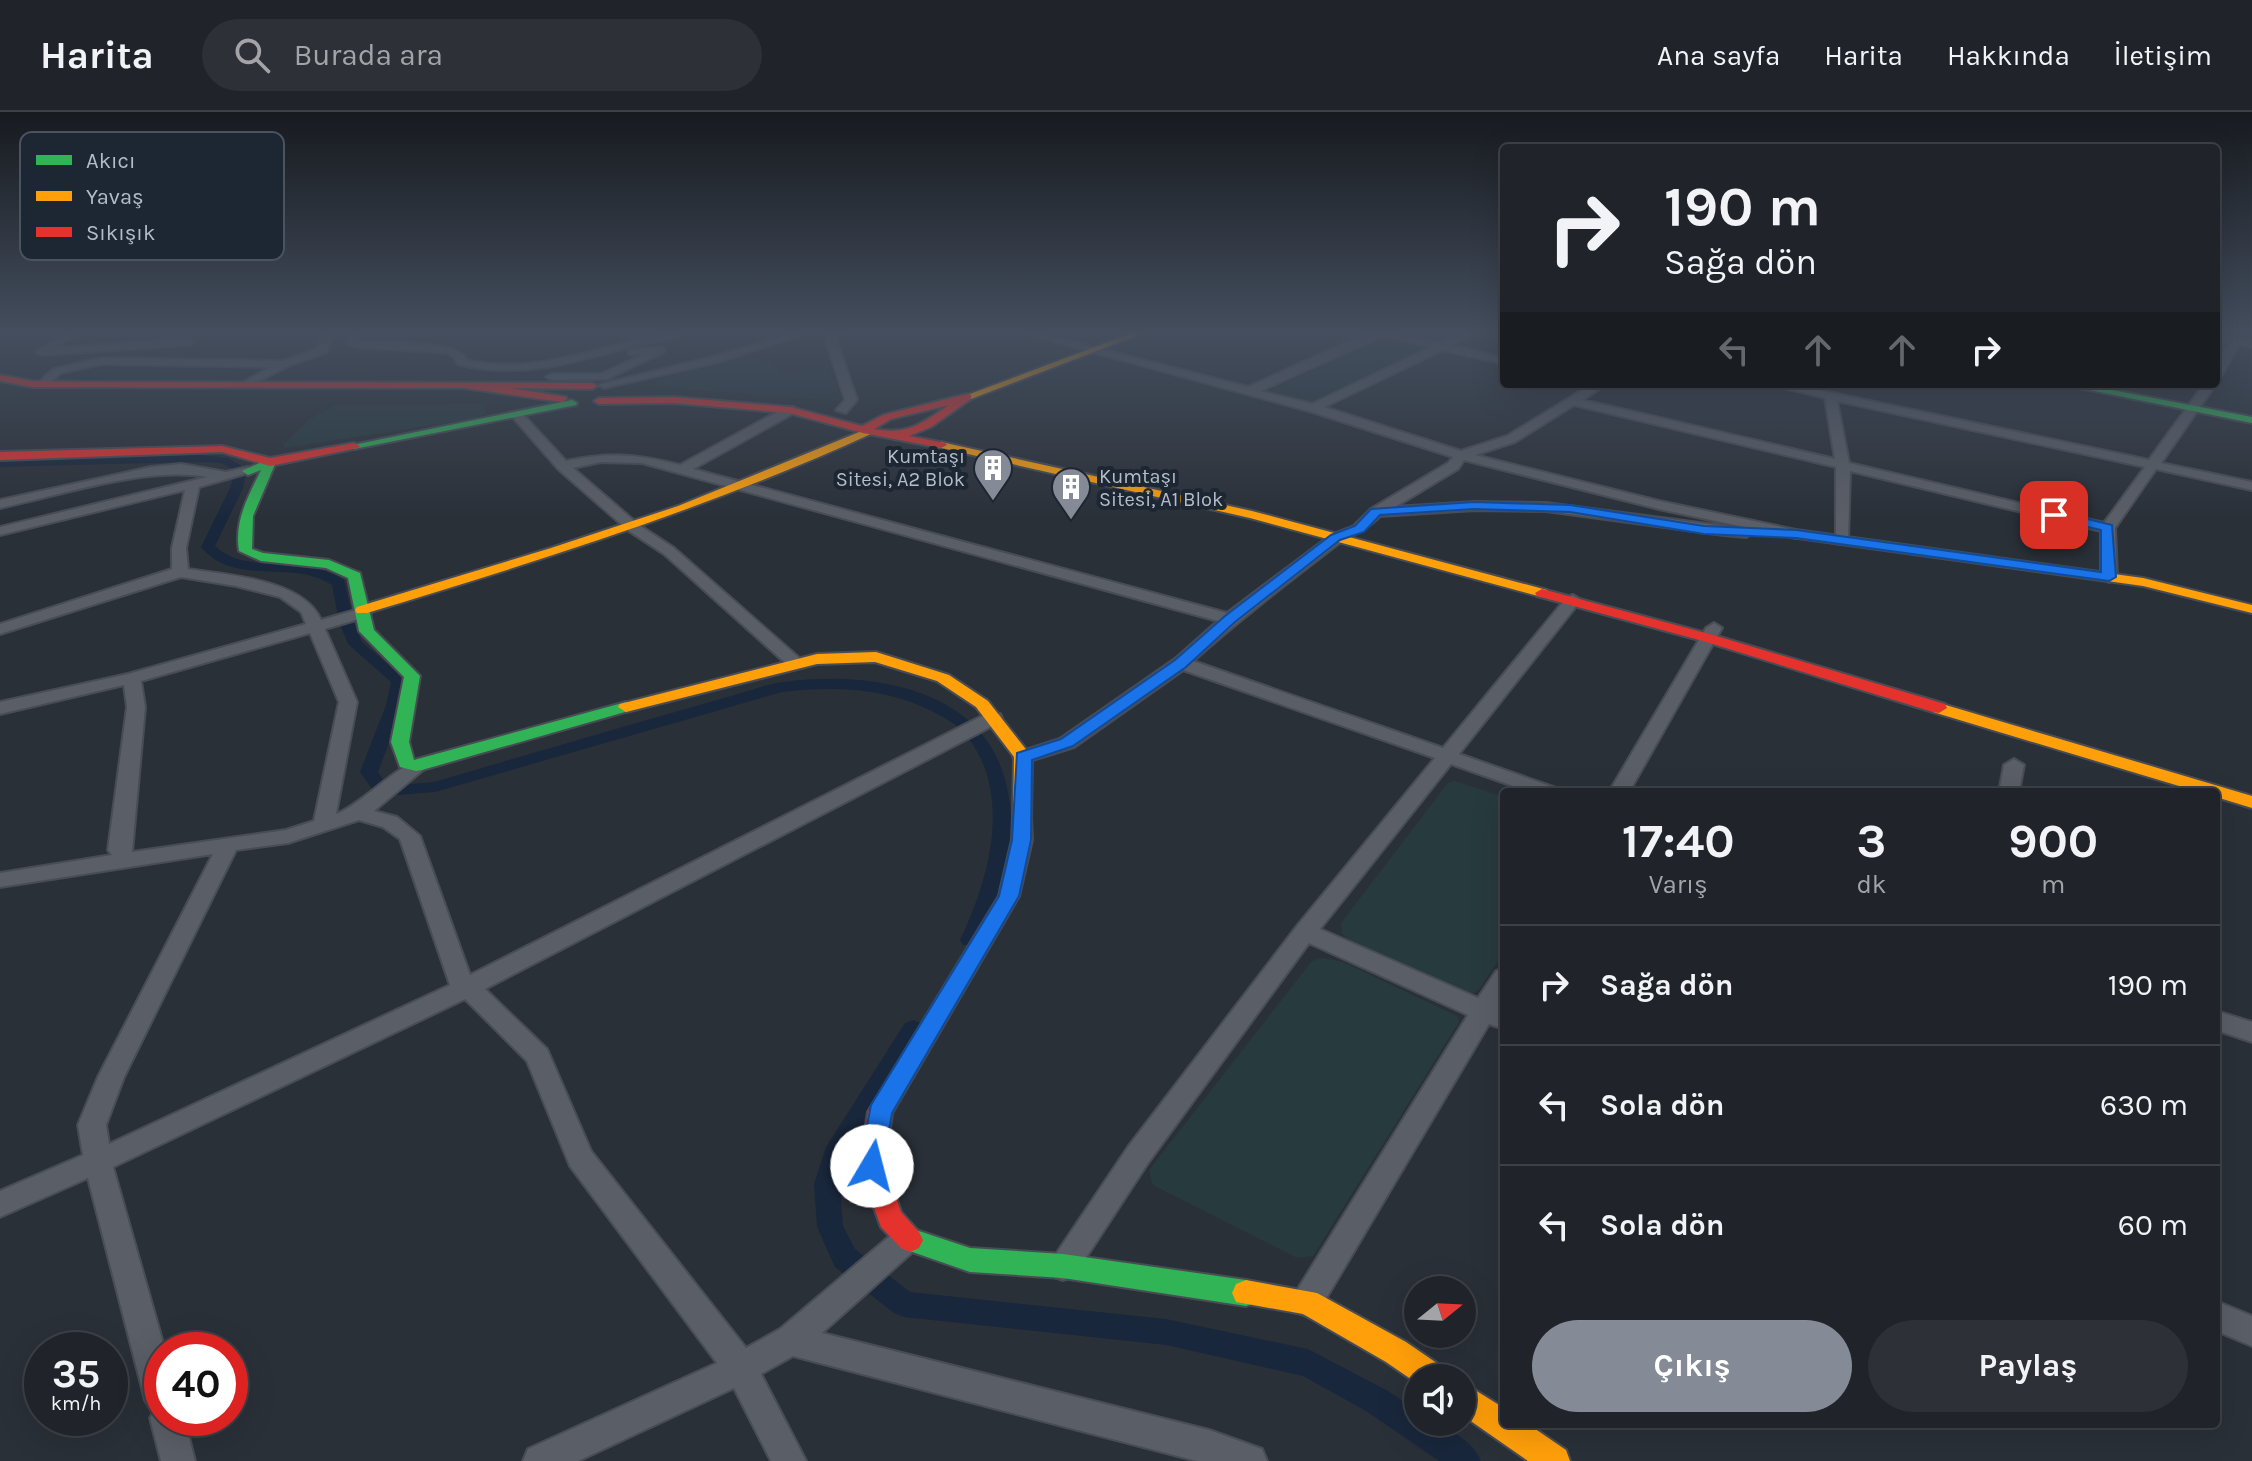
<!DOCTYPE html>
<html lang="tr">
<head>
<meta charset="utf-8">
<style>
  body { margin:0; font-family:Karla,sans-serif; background:#2d3036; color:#f1f3f6; height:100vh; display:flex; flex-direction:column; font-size:30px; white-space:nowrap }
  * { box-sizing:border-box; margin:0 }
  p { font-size:26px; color:#a2a4a8 }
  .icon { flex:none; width:44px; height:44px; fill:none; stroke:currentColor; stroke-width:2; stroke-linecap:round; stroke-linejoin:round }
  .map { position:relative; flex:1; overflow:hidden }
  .drawer { position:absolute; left:1500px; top:676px; width:720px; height:640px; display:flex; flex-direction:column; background:#20242a; border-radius:8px; box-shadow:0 8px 32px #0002,0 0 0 2px #3d4147 }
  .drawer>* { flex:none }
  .banner { position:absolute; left:1500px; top:32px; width:720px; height:244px; border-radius:8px; box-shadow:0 8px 32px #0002,0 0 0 2px #3d4147; background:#20242a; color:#f1f3f6; overflow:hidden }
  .needle { width:52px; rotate:72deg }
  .tools { position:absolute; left:1404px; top:1164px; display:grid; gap:16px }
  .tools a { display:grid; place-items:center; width:72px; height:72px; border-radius:50%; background:#20242a; box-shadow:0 8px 32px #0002,0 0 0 2px #3d4147; font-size:40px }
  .speed { position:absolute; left:24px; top:1220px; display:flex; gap:16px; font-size:40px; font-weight:700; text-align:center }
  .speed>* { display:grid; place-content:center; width:104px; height:104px; border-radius:50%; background:#20242a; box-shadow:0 8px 32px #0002,0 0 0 2px #3d4147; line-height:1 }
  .speed small { font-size:20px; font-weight:400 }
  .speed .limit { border:12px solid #d22; background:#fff; color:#111 }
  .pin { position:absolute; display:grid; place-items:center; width:68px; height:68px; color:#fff; margin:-34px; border-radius:16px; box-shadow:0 4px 12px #0006 }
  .me { position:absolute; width:88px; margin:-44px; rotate:8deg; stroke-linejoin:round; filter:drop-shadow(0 0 6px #0008) }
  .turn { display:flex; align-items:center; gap:28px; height:168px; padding:0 32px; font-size:36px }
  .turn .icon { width:104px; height:104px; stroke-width:2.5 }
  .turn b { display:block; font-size:56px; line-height:68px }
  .lanes { display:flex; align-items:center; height:76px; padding:0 32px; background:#0003; justify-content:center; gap:40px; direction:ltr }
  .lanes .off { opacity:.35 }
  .eta { display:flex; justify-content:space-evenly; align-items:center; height:136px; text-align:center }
  .eta b { font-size:48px; font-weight:700; line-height:56px }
  .action { display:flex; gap:16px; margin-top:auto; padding:16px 32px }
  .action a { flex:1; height:92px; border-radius:48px; background:#848b96; color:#fff; font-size:32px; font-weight:700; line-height:92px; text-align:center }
  .action a+a { background:#2d3036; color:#f1f3f6 }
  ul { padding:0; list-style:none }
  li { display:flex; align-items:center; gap:24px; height:120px; padding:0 32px; border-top:2px solid #3d4147 }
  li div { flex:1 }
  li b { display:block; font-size:30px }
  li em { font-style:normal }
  header { display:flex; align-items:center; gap:48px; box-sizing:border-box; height:112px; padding:0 40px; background:#20242a; border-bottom:2px solid #3d4147 }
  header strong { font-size:38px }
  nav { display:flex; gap:44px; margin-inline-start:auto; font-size:28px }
  .search { width:560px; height:72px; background:#2d3036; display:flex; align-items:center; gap:20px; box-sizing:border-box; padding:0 28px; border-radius:44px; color:#a2a4a8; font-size:30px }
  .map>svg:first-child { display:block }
  .green { fill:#273a3e }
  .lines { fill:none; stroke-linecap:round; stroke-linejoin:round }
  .canal { fill:#19273c; fill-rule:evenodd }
  .street-casing { stroke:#484c55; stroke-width:4 }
  .fast-casing { stroke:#484c55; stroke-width:4 }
  .slow-casing { stroke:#484c55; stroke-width:4 }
  .jam-casing { stroke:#484c55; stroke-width:4 }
  .street { fill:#5a5e66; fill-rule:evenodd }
  .fast { fill:#30b455; fill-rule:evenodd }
  .slow { fill:#ff9f0a; fill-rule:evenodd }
  .jam { fill:#e5322d; fill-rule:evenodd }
  .route { fill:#1a73e8; stroke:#114b97; stroke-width:2 }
  .labels { text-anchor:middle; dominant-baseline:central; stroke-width:8; stroke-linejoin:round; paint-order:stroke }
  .far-poi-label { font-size:20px; fill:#b4bcc9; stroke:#1d2633; text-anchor:end }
  .key { fill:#1d2633; stroke:#4a5360; stroke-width:2 }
  .key-label { font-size:22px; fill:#b4bcc9 }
</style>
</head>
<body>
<header>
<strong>Harita</strong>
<div class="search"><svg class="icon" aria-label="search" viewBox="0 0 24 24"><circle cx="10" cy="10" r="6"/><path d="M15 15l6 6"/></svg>Burada ara</div>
<nav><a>Ana sayfa</a><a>Harita</a><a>Hakkında</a><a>İletişim</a></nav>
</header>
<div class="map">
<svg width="2252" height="1349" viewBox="0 0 2252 1349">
  <rect width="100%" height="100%" fill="#2a3038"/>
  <!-- green -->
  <g class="green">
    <path d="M1386,225l44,10 -120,58 -45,-12z"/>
    <path d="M747,245l17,2 19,14 42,-3 9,10 7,21 -184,-14 -2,-7z"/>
    <path d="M479,292l5,1 1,9 -15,5 -185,29 -2,-3 27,-26 23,-13z"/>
    <path d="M1455,669l49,16v155l-24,36 -10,8 -123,-57 -5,-6 -1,-10 107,-140z"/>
    <path d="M1322,846l21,4 114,54 2,6 -146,234 -16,2 -144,-73 -4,-15 163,-209z"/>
  </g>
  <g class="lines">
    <!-- canal -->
    <g class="canal">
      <path d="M193,342l35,4 19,11 -4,19 -28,58c33,31 87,6 129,34l10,42 8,20 45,39 -4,24 -25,67 6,9 14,4 36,-3c64,-19 128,-37 192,-56 35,-10 70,-20 105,-30 18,-5 35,-12 53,-14 78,-11 189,3 218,88 20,57 5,124 -25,175h-14l-3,-5c29,-61 53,-144 7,-204 -8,-11 -23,-18 -35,-25 -48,-24 -97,-25 -150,-19l-347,100 -37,3 -26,-6 -12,-17 26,-67 5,-23 -43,-38 -9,-22 -7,-37c-40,-27 -97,3 -131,-38l29,-59 5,-18 -14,-7 -28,-1 -193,5v-8z"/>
      <path d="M913,908l8,3 3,6 -77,127 -7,28 3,42 12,23 55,43 256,27 142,30 80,42 30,20v11c22,0 55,17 63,39h-42l-73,-50 -63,-35 -137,-31 -262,-28 -10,-4 -59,-46 -18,-40 -3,-43 12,-37 79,-124z"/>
    </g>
    <defs>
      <g id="street">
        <path d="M71,219h12l-30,17 136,-9 5,3 -5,3 -148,10 -5,-3z"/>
        <path d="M324,219h10l-7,21 -39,14 -40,21 -6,-3 2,-2 26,-15 -169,-3 -40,9 -14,13 -10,-2 16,-15 48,-11 182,3 35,-13z"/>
        <path d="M354,219l9,2 -5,8 3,1c23,1 96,-3 106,18 52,13 106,-4 157,-17 22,-6 44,-14 66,-12 -12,8 -33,9 -48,13 -61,16 -121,37 -184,20l-4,-7 -7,-4 -92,-6 -8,-5z"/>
        <path d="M800,219h14l-95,31 -115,26 -6,-3 114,-28z"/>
        <path d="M823,219h44l-32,5 22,64 -11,13 -10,-3 9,-10z"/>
        <path d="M1015,219h15l218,56 124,-56c19,0 56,14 70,11 13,-3 21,-11 36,-11l-26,14 52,13v6l-61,-14 -119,57 137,44 46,-15 85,-52h14l-23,16 252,59 -10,-61 -57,-14h22l359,76 55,-76h12l-55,79 91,19v8l-96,-21 -41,59 2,49 -8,5 -8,-5v-46l-251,-60 -2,69 -7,4 -5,-1v-76l-262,-62 -59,37 -40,13 184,46 137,29 7,4 -7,4 -137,-29 -195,-49 -6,9 -63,38 80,-5 71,1 200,26 7,4 -7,4 -22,-2 -178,-24 -71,-1 -95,6c-17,17 -29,18 -46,31 -48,37 -96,74 -141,114l250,87 124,-151 6,-2 8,5 -122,154 97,34 3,4h-29l-79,-28 -131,165 158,69 18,-27 8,-3v30l-6,9 6,3v19l-15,-5 -171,288 -11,4 -11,-4 -4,-10 4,-10 172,-277 -159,-72 -161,220 -74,113 -11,4 -11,-4 -4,-10 80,-119 169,-221 138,-168 -252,-88 -109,77 -51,16 -7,-2 -3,-4 3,-4 44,-14 115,-80 43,-38 -576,-158 -41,-1 -28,6 66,57 35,23 132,116 -9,5 -6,-1 -127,-114 -35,-23 -71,-62 -48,-55 10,-3 46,50c44,-9 71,-7 114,4l106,-58h8v6l-101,56 534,144 104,-78 23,-9 17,-17 77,-46 5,-6 -144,-46zM1383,224l48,11 -119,57 -52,-13zM1837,289l308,66 -41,56 -255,-60z"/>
        <path d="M2216,223l36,6v6l-13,-2 -17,30 -6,3v-13l13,-22 -13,-2z"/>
        <path d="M660,235l5,3 -1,2 -57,27 -55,1 -6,-3 6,-3h49l41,-19 -14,-1v-4z"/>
        <path d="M181,352l45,8 22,-5 7,4 -56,16 -13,61 2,21c39,6 115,10 133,51l42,-12 8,5 -2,3 -44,13 32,73 -21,112c26,-9 68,-57 87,-52l3,4 -3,4 -49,41 23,6 23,19 50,139 516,-261h14l2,4 -2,4 -515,267 62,60 44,102 155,197 34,-19 117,-99 10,-4 10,4 5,9 -5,9 -95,85 387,97 53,19 5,12h-70l-404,-105 -32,18 45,87h-35l-37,-73 -156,73h-55l5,-12 189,-86 -147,-197 -43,-105 -62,-62 -352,168 52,183h-3v68h22l11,43h-34l-11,-43 3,-5 -8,-13 -57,-222 -88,39v-26l83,-36 -5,-30 20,-48 115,-223 -213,33v-14l112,-18 -4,-5 19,-143 -3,-22 -124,29v-12l128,-28 178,-50 -5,-12 -21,-15 -44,-11 -55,-9 -181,57v-10l172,-55v-21l13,-58 -185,45v-8l207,-50c-61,-11 -145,18 -207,31v-8l151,-33zM310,521l29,69 -25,119 -28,9 -154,22 13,-145 -4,-26zM359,708l24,7 17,12 50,146 -341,159 -3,-19 18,-48 112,-227 52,-7z"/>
        <path d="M1714,511l8,5 -93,164h-20l97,-164z"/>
        <path d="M2014,647l10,6 -5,27h-20l5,-27z"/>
        <path d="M2216,899l36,11v20l-36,-12z"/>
        <path d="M2216,1189l36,15v30l-36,-15z"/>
      </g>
      <g id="fast">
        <path d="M2060,272h21l171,33v6z"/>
        <path d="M572,288l5,3 -1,2 -222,44 -6,-3z"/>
        <path d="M270,346l6,4 -23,54 -1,33 11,4 66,7 31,13 14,57 46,46 -11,66 5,18 212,-58 8,5 -2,3 -210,60 -6,1 -16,-4 -9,-25 13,-65 -45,-46 -11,-53 -22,-10 -65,-7 -22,-10c-5,-30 9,-54 22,-81l-13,5 -6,-4z"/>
        <path d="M910,1116l60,20 93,6 183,26 10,4 4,9 -4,9 -10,4 -183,-28 -93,-6 -69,-24 -4,-8 4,-8z"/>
      </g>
      <g id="slow">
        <path d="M1137,219h12l-178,68 -9,-2z"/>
        <path d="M869,316l6,3 -2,2c-164,75 -334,128 -506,180h-10l-2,-3 2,-3 194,-59 127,-42z"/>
        <path d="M941,330l311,69 295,79 2,3 -7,4 -292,-79 -313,-71 -2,-2z"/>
        <path d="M1796,418l347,48 109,27v8l-109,-27 -352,-49v-6z"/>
        <path d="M876,540l73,23 39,26 44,56 -1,60 -2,4 -7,2 -9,-6 1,-60 -38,-50 -39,-26 -62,-19 -58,2 -191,48 -8,-5 2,-3 197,-50z"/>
        <path d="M1939,591l313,93v12l-36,-11v-5h-17l-266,-80 -2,-4z"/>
        <path d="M1246,1168l71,13 89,49 38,26 5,10h-31v6l-32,-22 -83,-48 -67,-12 -4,-9 4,-9z"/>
        <path d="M1462,1270l42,26v16h24l38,26 4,11h-42l-66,-46z"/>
      </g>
      <g id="jam">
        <path d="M0,263l32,6 52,1 508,1 5,3 -5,3 -82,-1 56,9 1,2 -5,3 -98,-14 -432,-1 -32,-6z"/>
        <path d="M967,282l4,1v4l-40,28 -22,9 36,7 2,2 -6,3 -78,-15 -74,-20 -116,-10 -74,1 -5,-3 5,-3 74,-1 117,10 72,19 21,-11zM949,293c-28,19 -41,30 -75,24l17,-10z"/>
        <path d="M354,331l6,3 -2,2 -88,18 -48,-14 -222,8v-8l222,-6 48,12z"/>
        <path d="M1542,477l171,46 232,69 2,4 -8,5 -6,-1 -230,-71 -166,-45 -2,-3z"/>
        <path d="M1022,699l9,6 1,23 -13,56 -127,217 -7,53 16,46 18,20 4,8 -4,8 -9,4 -9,-4 -20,-21 -22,-61 9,-54 131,-216 13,-56 1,-23z"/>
      </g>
    </defs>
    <!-- street casing -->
    <use href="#street" class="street-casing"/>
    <!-- fast casing -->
    <use href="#fast" class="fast-casing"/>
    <!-- slow casing -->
    <use href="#slow" class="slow-casing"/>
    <!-- jam casing -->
    <use href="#jam" class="jam-casing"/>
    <!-- street -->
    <use href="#street" class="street"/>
    <!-- fast -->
    <use href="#fast" class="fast"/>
    <!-- slow -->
    <use href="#slow" class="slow"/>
    <!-- jam -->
    <use href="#jam" class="jam"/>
  </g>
  <!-- sky -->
  <linearGradient id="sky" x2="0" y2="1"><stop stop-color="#171a1f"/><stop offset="0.54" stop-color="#444e5e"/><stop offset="1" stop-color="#444e5e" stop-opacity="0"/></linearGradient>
  <rect width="2252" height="407" fill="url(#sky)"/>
  <!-- route -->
  <path class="route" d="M1474,390l96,3 134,21 92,4 305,42v-42l-52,-12v-6l5,-1 58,14 4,52 -7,4 -313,-43 -92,-4 -134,-22 -96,-3 -94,6 -16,17 -24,8 -105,82 -49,45 -113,79 -41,14 -1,80 -12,56 -127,217 -11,61 -9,3 -9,-3 -4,-8 12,-61 128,-209 13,-56 5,-87 44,-14 114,-79 50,-44 106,-81 24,-9 16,-17z"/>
  <!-- icons -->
  <defs>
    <symbol id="building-pin" viewBox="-11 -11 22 30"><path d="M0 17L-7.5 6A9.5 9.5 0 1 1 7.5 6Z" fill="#848b96" stroke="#1d2633"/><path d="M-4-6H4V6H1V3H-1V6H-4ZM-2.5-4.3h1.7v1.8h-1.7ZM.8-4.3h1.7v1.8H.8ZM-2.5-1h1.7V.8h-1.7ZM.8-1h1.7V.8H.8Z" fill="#fff"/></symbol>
  </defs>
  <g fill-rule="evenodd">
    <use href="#building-pin" x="971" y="334" width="44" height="60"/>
    <use href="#building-pin" x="1049" y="353" width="44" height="60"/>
  </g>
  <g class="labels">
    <!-- far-poi labels -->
    <g class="far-poi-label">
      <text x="965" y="344">Kumtaşı<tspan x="965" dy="23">Sitesi, A2 Blok</tspan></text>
      <text x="1099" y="364" text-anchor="start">Kumtaşı<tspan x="1099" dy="23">Sitesi, A1 Blok</tspan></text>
    </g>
  </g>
  <!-- legend -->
  <rect x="20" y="20" width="264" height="128" rx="12" class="key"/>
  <rect x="36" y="43" width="36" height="10" fill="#30b455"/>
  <rect x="36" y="79" width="36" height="10" fill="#ff9f0a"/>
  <rect x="36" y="115" width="36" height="10" fill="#e5322d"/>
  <g class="key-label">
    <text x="86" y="56">Akıcı</text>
    <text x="86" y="92">Yavaş</text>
    <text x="86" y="128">Sıkışık</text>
  </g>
</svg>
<div class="tools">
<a><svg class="needle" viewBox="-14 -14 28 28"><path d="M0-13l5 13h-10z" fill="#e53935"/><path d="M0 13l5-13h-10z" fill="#a2a4a8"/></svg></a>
<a><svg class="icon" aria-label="sound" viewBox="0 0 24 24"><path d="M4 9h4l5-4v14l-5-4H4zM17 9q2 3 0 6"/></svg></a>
</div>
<div class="speed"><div>35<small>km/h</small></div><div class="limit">40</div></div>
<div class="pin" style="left:2054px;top:403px;background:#d93025"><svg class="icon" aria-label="arrive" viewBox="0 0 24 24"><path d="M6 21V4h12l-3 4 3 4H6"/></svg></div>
<svg class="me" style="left:872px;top:1054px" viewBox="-20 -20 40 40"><circle r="19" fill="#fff"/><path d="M0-13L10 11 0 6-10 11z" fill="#1a73e8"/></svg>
<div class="banner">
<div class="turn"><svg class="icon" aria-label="right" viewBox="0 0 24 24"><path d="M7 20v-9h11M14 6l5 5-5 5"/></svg><div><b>190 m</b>Sağa dön</div></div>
<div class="lanes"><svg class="icon off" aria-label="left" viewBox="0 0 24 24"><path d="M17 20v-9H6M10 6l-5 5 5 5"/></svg><svg class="icon off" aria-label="ahead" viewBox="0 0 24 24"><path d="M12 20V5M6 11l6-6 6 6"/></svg><svg class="icon off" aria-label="ahead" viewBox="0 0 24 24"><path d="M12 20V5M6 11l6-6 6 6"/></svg><svg class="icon" aria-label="right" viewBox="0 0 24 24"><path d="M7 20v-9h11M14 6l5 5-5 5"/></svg></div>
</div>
<section class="drawer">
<div class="eta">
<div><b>17:40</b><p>Varış</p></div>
<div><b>3</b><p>dk</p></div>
<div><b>900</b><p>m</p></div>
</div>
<ul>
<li><svg class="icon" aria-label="right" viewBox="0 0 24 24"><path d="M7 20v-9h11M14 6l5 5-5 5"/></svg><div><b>Sağa dön</b></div><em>190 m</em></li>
<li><svg class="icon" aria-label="left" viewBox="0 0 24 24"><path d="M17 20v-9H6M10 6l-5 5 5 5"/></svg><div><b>Sola dön</b></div><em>630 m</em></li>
<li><svg class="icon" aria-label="left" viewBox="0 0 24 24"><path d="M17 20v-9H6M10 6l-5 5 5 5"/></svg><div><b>Sola dön</b></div><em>60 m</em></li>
</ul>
<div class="action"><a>Çıkış</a><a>Paylaş</a></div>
</section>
</div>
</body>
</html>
